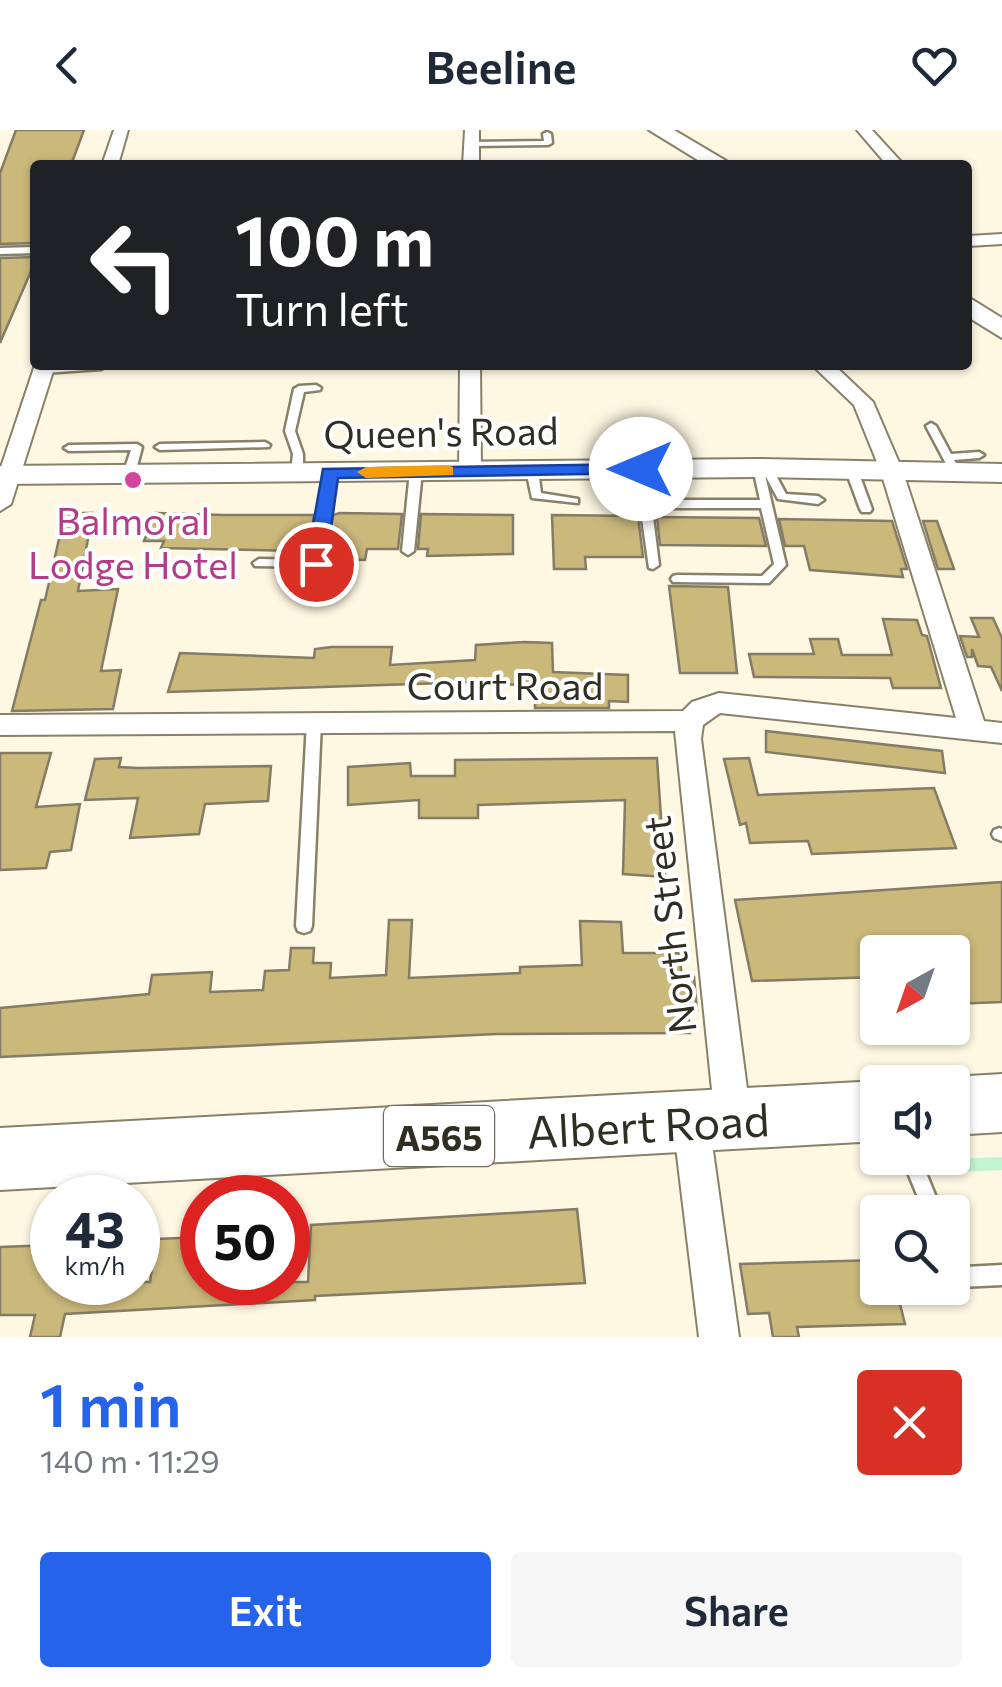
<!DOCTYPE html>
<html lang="en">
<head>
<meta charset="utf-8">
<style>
  body { margin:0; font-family:Commissioner,sans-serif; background:#f6f6f7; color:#1f2937; height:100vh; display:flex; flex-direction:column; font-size:38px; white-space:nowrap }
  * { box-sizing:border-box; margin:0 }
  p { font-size:32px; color:#747a83 }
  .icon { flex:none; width:55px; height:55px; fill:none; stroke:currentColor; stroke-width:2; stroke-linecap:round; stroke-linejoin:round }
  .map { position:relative; height:1207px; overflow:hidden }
  .sheet { display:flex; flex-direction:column; background:#fff; flex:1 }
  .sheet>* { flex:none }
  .hud { position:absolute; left:30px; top:30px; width:942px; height:210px; border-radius:10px; box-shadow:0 2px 8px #0004; background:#202124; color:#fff; overflow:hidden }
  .needle { width:65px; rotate:220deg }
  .controls { position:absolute; left:860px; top:805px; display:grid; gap:20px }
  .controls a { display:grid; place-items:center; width:110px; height:110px; border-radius:10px; background:#fff; box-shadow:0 2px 8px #0004; font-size:50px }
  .speed { position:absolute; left:30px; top:1045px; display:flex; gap:20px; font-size:50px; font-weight:700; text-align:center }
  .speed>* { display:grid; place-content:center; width:130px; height:130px; border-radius:50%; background:#fff; box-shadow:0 2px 8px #0004; line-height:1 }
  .speed small { font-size:25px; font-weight:400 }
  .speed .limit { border:15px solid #d22; background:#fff; color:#111 }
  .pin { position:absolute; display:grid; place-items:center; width:85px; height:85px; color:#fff; margin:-42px; border:5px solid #fff; border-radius:50%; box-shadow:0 2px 10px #0007 }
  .me { position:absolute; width:110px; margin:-55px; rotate:270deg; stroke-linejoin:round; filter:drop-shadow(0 0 8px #0008) }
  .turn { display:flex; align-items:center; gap:35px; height:210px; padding:0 40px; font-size:45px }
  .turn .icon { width:130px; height:130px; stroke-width:2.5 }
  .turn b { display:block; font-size:70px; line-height:85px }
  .round { display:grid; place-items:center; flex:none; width:105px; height:105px; border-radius:10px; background:#f6f6f7 }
  .summary { display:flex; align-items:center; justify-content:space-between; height:170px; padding:0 40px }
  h1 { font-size:60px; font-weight:600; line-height:75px; color:#2563eb }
  .action { display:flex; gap:20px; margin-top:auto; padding:20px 40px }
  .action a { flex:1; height:115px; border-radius:10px; background:#2563eb; color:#fff; font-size:40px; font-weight:600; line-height:115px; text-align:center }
  .action a+a { background:#f6f6f7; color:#1f2937 }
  header { display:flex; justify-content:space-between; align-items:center; height:130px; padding:0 40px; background:#fff; font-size:45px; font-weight:600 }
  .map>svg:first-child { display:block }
  .green { fill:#c2f4d1 }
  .building { fill:#cbb87b; stroke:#847c65; stroke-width:2.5 }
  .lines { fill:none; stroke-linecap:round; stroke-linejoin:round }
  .lane-casing { stroke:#888169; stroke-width:5 }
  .street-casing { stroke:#888169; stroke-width:4 }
  .secondary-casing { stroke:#888169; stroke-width:4 }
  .highway-casing { stroke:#888169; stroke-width:4 }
  .lane { fill:#fff; fill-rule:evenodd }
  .street { fill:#fff; fill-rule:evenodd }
  .secondary { fill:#fff; fill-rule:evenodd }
  .highway { fill:#fff; fill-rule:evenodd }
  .route { fill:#2563eb; stroke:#184099; stroke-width:2.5 }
  .slow { fill:#f59e0b }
  .hotel-dot { fill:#d1479c; stroke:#fff; stroke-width:4 }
  .labels { text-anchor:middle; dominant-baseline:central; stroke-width:8; stroke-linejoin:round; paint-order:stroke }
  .shield { fill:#fff; stroke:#6e6c65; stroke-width:2.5 }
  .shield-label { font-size:35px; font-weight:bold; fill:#302d23 }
  .street-label { font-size:38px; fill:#302d23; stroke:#fff }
  .hotel-label { font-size:38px; fill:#b23c85; stroke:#fff }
  .near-street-label { font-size:45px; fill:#302d23; stroke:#fff }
</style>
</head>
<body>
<header><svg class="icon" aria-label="back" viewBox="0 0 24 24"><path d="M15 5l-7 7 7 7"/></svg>Beeline<svg class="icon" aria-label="heart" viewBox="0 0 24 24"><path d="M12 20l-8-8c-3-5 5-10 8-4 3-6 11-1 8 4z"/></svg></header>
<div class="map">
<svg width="1002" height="1207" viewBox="0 0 1002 1207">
  <rect width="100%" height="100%" fill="#fef7e2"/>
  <!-- green -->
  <path class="green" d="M1002,1027v13l-66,3 -4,-13z"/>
  <!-- building -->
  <g class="building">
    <path d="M16,0h68l-13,35h-36v78l-35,1v-71z"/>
    <path d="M35,127v5l-35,81v-85z"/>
    <path d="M65,383h28l-15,78 40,-2 -17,82 20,-1 -8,39 -101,2 29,-111h4z"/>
    <path d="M155,383l69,2h90l-6,41h-13l1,-5 -135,-3 3,-7h-20z"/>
    <path d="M340,383l62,1 -4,35h-31l-2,11 -40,-2 8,-43z"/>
    <path d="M421,384l92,1v39l-86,2 1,-7h-10z"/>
    <path d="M552,385l86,1 5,41h-58l1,12h-32z"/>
    <path d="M657,387l102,1 7,28 -106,-1z"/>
    <path d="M779,389l113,2 15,48h-6l2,8 -93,-7 -6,-24h-19z"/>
    <path d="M923,391h14l17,48h-16z"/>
    <path d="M669,456l59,1 9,86h-57z"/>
    <path d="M971,488h22l9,20v53l-11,-24 -13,-1 -6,-17v8h-5l-7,-21 19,1z"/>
    <path d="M883,489l34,1 5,15 5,1 14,52h-48l-3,-10 -136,-1 -5,-23h65l-4,-15h28l4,16h50z"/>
    <path d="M524,512l28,1 1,29 75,3v27l-19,-1v7h-74v-22l-60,-4 -307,10 12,-39 134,5 1,-9 16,-2h61l-2,18 85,-5 1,-15z"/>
    <path d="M766,601l176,20 3,22 -179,-21z"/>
    <path d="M0,623h51l-15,54 44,-3 -9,46 -21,2 -4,16 -46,2z"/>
    <path d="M121,628l-2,9 19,1 133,-2 -3,35 -63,3 -6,30 -69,4 8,-40 -53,2 10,-41z"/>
    <path d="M657,628l8,119 -42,-3 2,-74 -147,5v13h-59v-18l-71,5v-38l62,-4 1,13h44v-16z"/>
    <path d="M749,628l9,37 176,-7 22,60 -144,6 -4,-13 -58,2 -4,-20 -6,2 -16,-66z"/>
    <path d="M1002,752v120l-50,2v-52h-74v25l-126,4 -17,-81z"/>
    <path d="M389,790h23l-3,58 111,-5v-6l62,-2 -2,-44 41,1 2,31h56l3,24h12l3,33 -9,-1 2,24 -193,1 -497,23v-49l149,-14 3,-19 60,-3 -2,20 53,-2 2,-19 24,-1 2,-22h23l-1,15h18l-1,15 56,-3z"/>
    <path d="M577,1079l8,74 -270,13v4l-250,14 -5,23h-30l5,-22h-35v-68l52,-2v37h98l6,-43 46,-2v45h106l3,-57z"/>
    <path d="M878,1130v28h18l9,36 -108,3 2,10h-26l-4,-24 -21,1 -8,-50z"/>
  </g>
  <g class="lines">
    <defs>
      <g id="lane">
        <path d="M547,2l4,2 1,9 -4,2 -77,1 -4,-2 4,-2 73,-1 -1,-7z"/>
        <path d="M35,117v6l-35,1v-6z"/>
        <path d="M73,235l33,1 -5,3 -57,4 -5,-3 5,-3z"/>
        <path d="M316,255l5,3 -1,2 -16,2 -9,39 8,23v19l-6,3 -6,-3 2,-19 -8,-23 9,-42 5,-3z"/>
        <path d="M931,293l5,3 15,28 28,-2 5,3 -5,3 -25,2 8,13 -2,2h-8l-26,-49z"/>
        <path d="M265,312l5,3 -1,2 -109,3 -5,-3 5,-3z"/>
        <path d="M137,314l5,3 -7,27 -6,3 -6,-3 8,-24 -62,1 -5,-3 5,-3z"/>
        <path d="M758,335l13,1 15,28 32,2 6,4 -6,4 -40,-5 -13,-24 21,90 -17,18 -96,-1 -2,-3 2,-3 4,-1 85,1 12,-12 -13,-56h-87l-20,-11 -7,-28 12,96 -6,4 -4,-1 -14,-99 2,-2 4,-1 5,3 6,-3 4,1 9,28 11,5h84l-7,-32z"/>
        <path d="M532,337l6,3 3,23 37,6v4l-46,-5 -6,-28z"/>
        <path d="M416,338l6,3 -8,80 -6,4 -6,-4 8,-80z"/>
        <path d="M852,338l6,3 14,38 -2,3h-8l-2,-3 -14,-38z"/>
        <path d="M330,340l6,3 -16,94 -65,-1 -2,-3 6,-4 52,1 13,-87z"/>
        <path d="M314,587l7,5 -9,204 -2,5 -6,2 -6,-2 -2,-5 11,-204z"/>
        <path d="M999,698l3,1v12l-8,-3 -2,-4 2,-4z"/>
        <path d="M902,1028h18l22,54h-18z"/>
        <path d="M952,1120l7,2 6,15 37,-2v20l-42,2 -7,-3z"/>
      </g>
      <g id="street">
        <path d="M114,0h14l-10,35h-16z"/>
        <path d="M465,0h14v35h-16z"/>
        <path d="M857,0h15l32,35h-17z"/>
        <path d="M1002,104v10l-34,2v-10z"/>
        <path d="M35,235h20l-44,139 -11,7v-41z"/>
        <path d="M460,235h20l1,105 -11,7 -11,-7z"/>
        <path d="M812,235h22l39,37 30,70 81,249 18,2v20l-282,-30 -17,12 -2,14 50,380 -5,12 -13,5 -13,-5 -5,-12 -40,-388 -675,4v-20l683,-4 9,-9 27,-9 237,25 -75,-246 -27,-67z"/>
        <path d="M691,975l13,5 5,12 30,215h-40l-26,-215 5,-12z"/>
      </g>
      <g id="secondary">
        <path d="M649,0h25l59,35h-27z"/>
        <path d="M968,167l34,21v20l-34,-21z"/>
        <path d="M758,329l244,5v18l-244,-5 -758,7v-18z"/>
      </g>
      <g id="highway">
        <path d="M1002,944v58l-50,3v-53h-15l15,-5z"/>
        <path d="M878,951v60l-878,49v-62z"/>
      </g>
    </defs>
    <!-- lane casing -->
    <use href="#lane" class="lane-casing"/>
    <!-- street casing -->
    <use href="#street" class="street-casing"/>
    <!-- secondary casing -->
    <use href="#secondary" class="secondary-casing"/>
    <!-- highway casing -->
    <use href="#highway" class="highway-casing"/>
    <!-- lane -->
    <use href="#lane" class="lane"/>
    <!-- street -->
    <use href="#street" class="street"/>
    <!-- secondary -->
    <use href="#secondary" class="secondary"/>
    <!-- highway -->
    <use href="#highway" class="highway"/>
  </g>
  <!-- route -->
  <path class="route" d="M641,334l9,5 -2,4 -310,5 -12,86 -10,7 -10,-7 17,-95z"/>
  <!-- slow -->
  <path class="slow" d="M447,335l6,2v8l-87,3 -9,-6 9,-5z"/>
  <!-- markers -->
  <circle class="hotel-dot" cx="133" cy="350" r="10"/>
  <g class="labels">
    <!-- shield labels -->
    <rect class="shield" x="384" y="976" width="110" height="60" rx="8"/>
    <g class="shield-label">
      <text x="439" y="1006">A565</text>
    </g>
    <!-- street labels -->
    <g class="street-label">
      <text transform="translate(441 301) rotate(-1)">Queen's Road</text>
      <text x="505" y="554">Court Road</text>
      <text transform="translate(668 795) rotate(-97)">North Street</text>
    </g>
    <!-- hotel labels -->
    <g class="hotel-label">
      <text x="133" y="389">Balmoral<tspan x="133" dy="44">Lodge Hotel</tspan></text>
    </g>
    <!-- near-street labels -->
    <g class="near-street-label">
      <text transform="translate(648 994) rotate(-3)">Albert Road</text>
    </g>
  </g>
</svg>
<div class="controls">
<a><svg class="needle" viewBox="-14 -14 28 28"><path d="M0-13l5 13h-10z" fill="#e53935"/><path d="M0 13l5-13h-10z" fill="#747a83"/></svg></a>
<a><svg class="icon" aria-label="sound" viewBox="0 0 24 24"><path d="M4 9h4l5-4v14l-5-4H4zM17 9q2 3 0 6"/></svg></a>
<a><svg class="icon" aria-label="search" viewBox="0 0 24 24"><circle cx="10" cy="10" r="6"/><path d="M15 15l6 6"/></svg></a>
</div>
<div class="speed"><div>43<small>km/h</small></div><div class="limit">50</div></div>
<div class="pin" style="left:316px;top:434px;background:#d93025"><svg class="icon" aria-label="arrive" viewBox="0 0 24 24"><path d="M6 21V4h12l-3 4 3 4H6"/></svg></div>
<svg class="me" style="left:641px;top:339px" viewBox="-20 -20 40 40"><circle r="19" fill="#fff"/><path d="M0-13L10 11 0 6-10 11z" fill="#2563eb"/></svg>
<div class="hud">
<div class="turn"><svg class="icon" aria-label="left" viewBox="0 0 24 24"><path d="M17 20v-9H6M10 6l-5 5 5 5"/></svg><div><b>100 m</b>Turn left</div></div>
</div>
</div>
<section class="sheet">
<div class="summary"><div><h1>1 min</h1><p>140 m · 11:29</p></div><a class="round" style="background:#d93025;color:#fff"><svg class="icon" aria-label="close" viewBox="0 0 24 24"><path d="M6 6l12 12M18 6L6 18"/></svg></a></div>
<div class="action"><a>Exit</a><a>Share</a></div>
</section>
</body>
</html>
